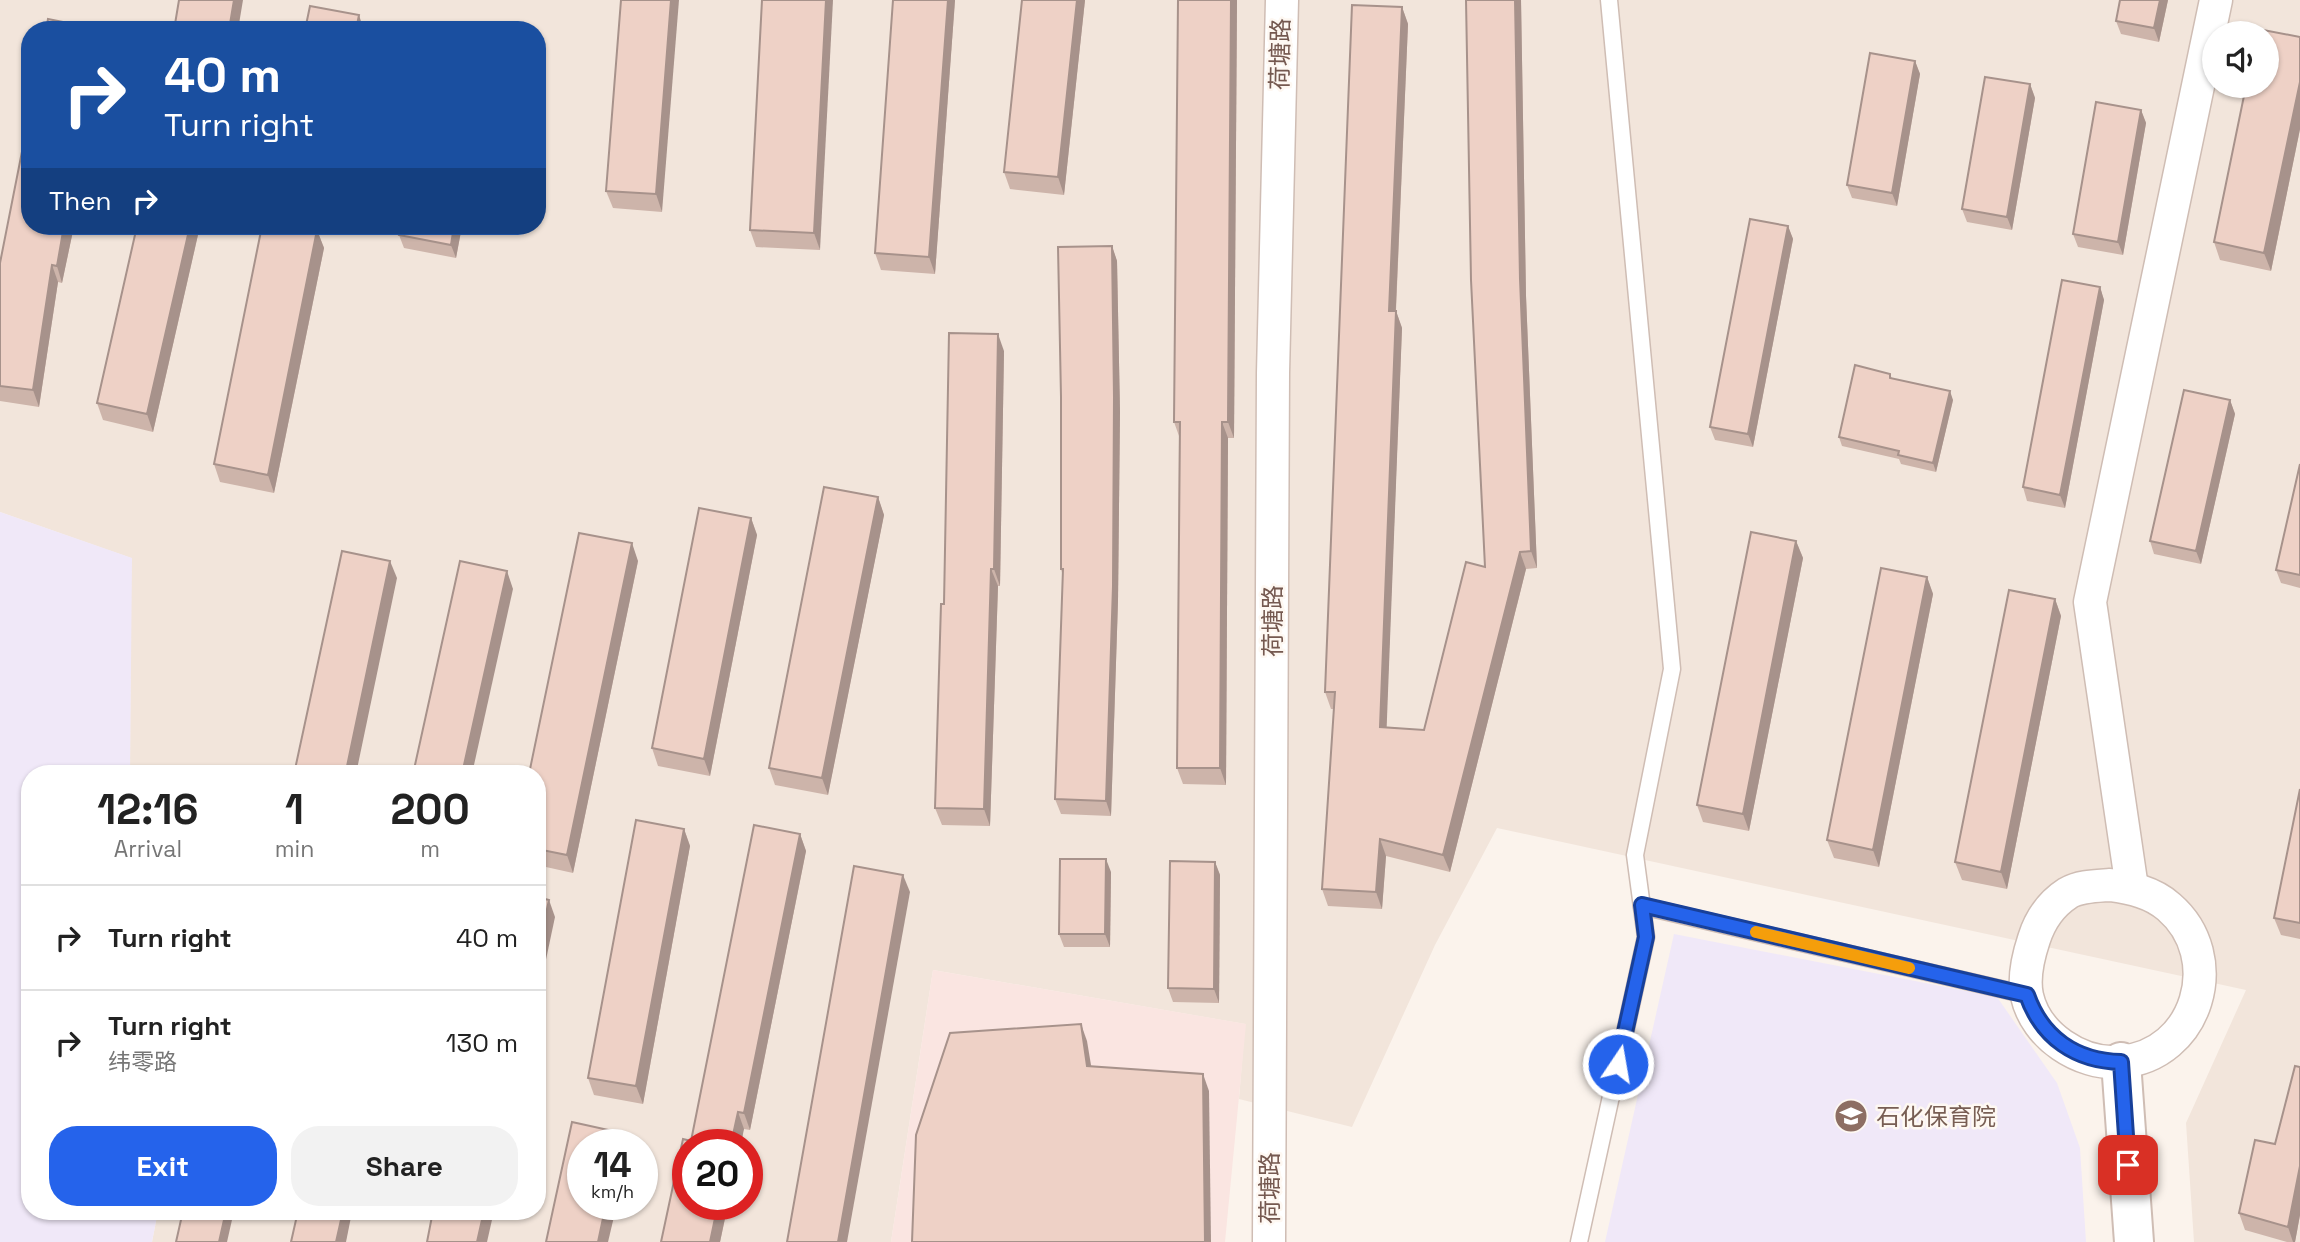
<!DOCTYPE html>
<html lang="en">
<head>
<meta charset="utf-8">
<style>
  body { margin:0; font-family:"Space Grotesk","Noto Sans SC",sans-serif; background:#f2f2f2; color:#222; height:100vh; display:flex; flex-direction:column; font-size:26px; white-space:nowrap }
  * { box-sizing:border-box; margin:0 }
  p { font-size:23px; color:#767676 }
  .icon { flex:none; width:38px; height:38px; fill:none; stroke:currentColor; stroke-width:2; stroke-linecap:round; stroke-linejoin:round }
  .map { position:relative; flex:1; overflow:hidden }
  .drawer { position:absolute; left:21px; top:765px; width:525px; height:455px; display:flex; flex-direction:column; background:#fff; border-radius:28px; box-shadow:0 2px 5px #0004 }
  .drawer>* { flex:none }
  .top-card { position:absolute; left:21px; top:21px; width:525px; height:214px; border-radius:28px; box-shadow:0 2px 5px #0004; background:#1a4fa0; color:#fff; overflow:hidden }
  .controls { position:absolute; left:2202px; top:21px; display:grid; gap:14px }
  .controls a { display:grid; place-items:center; width:77px; height:77px; border-radius:50%; background:#fff; box-shadow:0 2px 5px #0004; font-size:35px }
  .speed { position:absolute; left:567px; top:1129px; display:flex; gap:14px; font-size:35px; font-weight:700; text-align:center }
  .speed>* { display:grid; place-content:center; width:91px; height:91px; border-radius:50%; background:#fff; box-shadow:0 2px 5px #0004; line-height:1 }
  .speed small { font-size:18px; font-weight:400 }
  .speed .limit { border:10px solid #d22; background:#fff; color:#111 }
  .pin { position:absolute; display:grid; place-items:center; width:60px; height:60px; color:#fff; margin:-30px; border-radius:14px; box-shadow:0 4px 10px #0006 }
  .me { position:absolute; width:77px; margin:-38px; rotate:12deg; stroke-linejoin:round; filter:drop-shadow(0 0 5px #0008) }
  .turn { display:flex; align-items:center; gap:24px; height:147px; padding:0 28px; font-size:32px }
  .turn .icon { width:91px; height:91px; stroke-width:2.5 }
  .turn b { display:block; font-size:49px; line-height:60px }
  .then { display:flex; align-items:center; height:66px; padding:0 28px; background:#0003; gap:14px; font-size:26px }
  .eta { display:flex; justify-content:space-evenly; align-items:center; height:119px; text-align:center }
  .eta b { font-size:42px; font-weight:700; line-height:49px }
  .primary-button { display:flex; gap:14px; margin-top:auto; padding:14px 28px }
  .primary-button a { flex:1; height:80px; border-radius:28px; background:#2563eb; color:#fff; font-size:28px; font-weight:700; line-height:80px; text-align:center }
  .primary-button a+a { background:#f2f2f2; color:#222 }
  ul { padding:0; list-style:none }
  li { display:flex; align-items:center; gap:21px; height:105px; padding:0 28px; border-top:2px solid #e0e0e0 }
  li div { flex:1 }
  li b { display:block; font-size:26px }
  li em { font-style:normal }
  .map>svg:first-child { display:block }
  .residential { fill:#f2e5db; fill-rule:evenodd }
  .commercial { fill:#fae5e1 }
  .education { fill:#f0e8f8 }
  .lines { fill:none; stroke-linecap:round; stroke-linejoin:round }
  .service-casing { stroke:#cfbdb4; stroke-width:19 }
  .minor-casing { stroke:#cfbdb4; stroke-width:35 }
  .tertiary-casing { stroke:#cfbdb4; stroke-width:42 }
  .service { stroke:#fff; stroke-width:16 }
  .minor { stroke:#fff; stroke-width:32 }
  .tertiary { stroke:#fff; stroke-width:38 }
  .wall { fill:#cdb4aa }
  .shaded-wall { fill:#a7928b }
  .building { fill:#eed1c6; stroke:#a7928b; stroke-width:2 }
  .route-casing { stroke:#184099; stroke-width:18 }
  .route { stroke:#2563eb; stroke-width:12 }
  .slow { stroke:#f59e0b; stroke-width:12 }
  .labels { text-anchor:middle; dominant-baseline:central; stroke-width:5; stroke-linejoin:round; paint-order:stroke }
  .street-label { font-size:24px; fill:#755950; stroke:#fef8f2 }
  .education-label { font-size:24px; fill:#785e54; stroke:#fef8f2; text-anchor:start }
</style>
</head>
<body>
<div class="map">
<svg width="2300" height="1242" viewBox="0 0 2300 1242">
  <rect width="100%" height="100%" fill="#fbf3ec"/>
  <!-- residential -->
  <path class="residential" d="M0,0h2300v1242h-106l-8,-119 60,-133 -749,-162 -62,117 -83,182 -113,-28 6,-75 -312,-54 -42,272h-739l6,-31h379v-437l-407,-1 1,-215 -131,-46zM30,30h507v196h-507zM2214,33h52v53h-52zM583,1144h59v60h-59zM688,1144h59v60h-59z"/>
  <!-- commercial -->
  <path class="commercial" d="M933,970l313,54 -21,218h-334z"/>
  <!-- education -->
  <g class="education">
    <path d="M0,512l132,46 -2,215 -100,1v437h128l-6,31h-152z"/>
    <path d="M1674,934l323,63 60,86 23,65 6,94h-481z"/>
  </g>
  <g class="lines">
    <defs>
      <g id="service">
        <path d="M1642,906l385,89"/>
        <path d="M1579,1242l67,-305 -11,-82 37,-186 -63,-669"/>
      </g>
      <g id="minor">
        <path d="M2110,885c21,3 42,7 59,22 58,50 29,149 -49,155 -40,3 -84,-26 -93,-66 -4,-19 1,-39 7,-57 6,-19 17,-35 34,-46 12,-7 28,-7 42,-8z"/>
        <path d="M2132,888l-42,-286 126,-602"/>
        <path d="M1269,1242l4,-869 9,-373"/>
      </g>
      <path id="tertiary" d="M2121,1062l13,180"/>
    </defs>
    <!-- service casing -->
    <use href="#service" class="service-casing"/>
    <!-- minor casing -->
    <use href="#minor" class="minor-casing"/>
    <!-- tertiary casing -->
    <use href="#tertiary" class="tertiary-casing"/>
    <!-- service -->
    <use href="#service" class="service"/>
    <!-- minor -->
    <use href="#minor" class="minor"/>
    <!-- tertiary -->
    <use href="#tertiary" class="tertiary"/>
  </g>
  <!-- wall -->
  <g class="wall">
    <path d="M621,0l41,212 -49,-4 -7,-17z"/>
    <path d="M762,0l58,250 -64,-3 -6,-17z"/>
    <path d="M893,0h62l-20,274 -54,-4 -6,-17z"/>
    <path d="M1022,0h63l-21,195 -54,-6 -6,-17z"/>
    <path d="M1178,0h59l-3,438h-6l-2,347 -43,-1 -6,-16 2,-332 -5,-14z"/>
    <path d="M1466,0h55l5,296 11,272 -11,1 -76,303 -64,-16 -4,53 -54,-3 -6,-17 12,-180h-3l-6,-17 77,-685 6,17 -12,287 6,17 -16,399 38,3 61,-163z"/>
    <path d="M2168,0l-9,42 -38,-8 -5,-13z"/>
    <path d="M2300,37v92l-29,142 -51,-11 -6,-18z"/>
    <path d="M1915,61l5,13 -23,132 -45,-8 -5,-13z"/>
    <path d="M2030,84l5,14 -23,132 -45,-8 -5,-13z"/>
    <path d="M2141,110l5,13 -23,132 -45,-8 -5,-13z"/>
    <path d="M74,226l-12,57 -4,-1 -19,125 -39,-6v-138z"/>
    <path d="M137,226h63l-47,206 -50,-12 -6,-17z"/>
    <path d="M462,226l-6,32 -52,-10 -5,-13z"/>
    <path d="M1788,226l5,13 -40,208 -38,-7 -5,-13z"/>
    <path d="M317,230l7,18 -50,245 -54,-11 -6,-18z"/>
    <path d="M1112,246l5,15 3,151 -2,189 -7,215 -50,-2 -6,-15 8,-223 -2,-7z"/>
    <path d="M2100,287l4,13 -39,208 -38,-7 -4,-14z"/>
    <path d="M1004,351l-4,235h-2l-8,240 -48,-1 -7,-17 9,-204z"/>
    <path d="M1890,374l2,5 61,21 -17,72 -35,-8 -2,-5 -57,-13 -3,-9z"/>
    <path d="M2230,400l5,14 -34,150 -47,-10 -4,-13z"/>
    <path d="M2300,464v124l-19,-5 -5,-13z"/>
    <path d="M878,497l6,18 -56,280 -53,-10 -6,-17z"/>
    <path d="M751,518l6,17 -47,241 -52,-10 -6,-18z"/>
    <path d="M1796,541l7,17 -54,273 -46,-9 -6,-17z"/>
    <path d="M638,561l-65,312 -36,-8v-91z"/>
    <path d="M1927,577l6,17 -54,273 -45,-9 -7,-18z"/>
    <path d="M2055,599l6,17 -54,273 -45,-9 -7,-18z"/>
    <path d="M2300,789v150l-19,-4 -7,-17z"/>
    <path d="M684,829l6,17 -47,258 -49,-9 -6,-17z"/>
    <path d="M800,834l6,17 -56,279 -6,-1 -56,75h40l-8,38h-59l30,-101z"/>
    <path d="M1215,862l5,13 -1,128 -46,-1 -5,-14z"/>
    <path d="M1111,872l-1,75h-46l-5,-13z"/>
    <path d="M2300,1067v148l-5,27h-8l-42,-12 -6,-17 36,-69z"/>
  </g>
  <!-- shaded-wall -->
  <g class="shaded-wall">
    <path d="M234,0h9l-5,30h-9z"/>
    <path d="M671,0h8l-17,212 -6,-18z"/>
    <path d="M826,0h7l-13,250 -6,-17z"/>
    <path d="M948,0h7l-20,274 -6,-17z"/>
    <path d="M1077,0h8l-21,195 -6,-18z"/>
    <path d="M1231,0h6l-3,438 -6,-16z"/>
    <path d="M1515,0h6l5,296 11,272 -6,-17 -11,-272z"/>
    <path d="M2160,0h8l-9,42 -5,-14z"/>
    <path d="M1402,7l6,17 -13,304 -6,-17z"/>
    <path d="M359,15l4,13v2h-7z"/>
    <path d="M1915,61l5,13 -23,132 -5,-13z"/>
    <path d="M2300,82v47l-29,142 -7,-18z"/>
    <path d="M2030,84l5,14 -23,132 -5,-13z"/>
    <path d="M2141,110l5,13 -23,132 -5,-13z"/>
    <path d="M64,226h10l-12,57 -5,-17z"/>
    <path d="M190,226h10l-47,206 -6,-18z"/>
    <path d="M454,226h8l-6,32 -5,-13z"/>
    <path d="M1788,226l5,13 -40,208 -5,-13z"/>
    <path d="M317,230l7,18 -50,245 -6,-18z"/>
    <path d="M1112,246l5,15 3,151 -2,189 -7,215 -5,-15z"/>
    <path d="M52,265l6,17 -19,125 -6,-17z"/>
    <path d="M2100,287l4,13 -39,208 -5,-13z"/>
    <path d="M1396,311l6,17 -16,416 -6,-17z"/>
    <path d="M998,334l6,17 -4,235 -6,-17z"/>
    <path d="M1950,391l3,9 -17,72 -3,-9z"/>
    <path d="M2230,400l5,14 -34,150 -5,-13z"/>
    <path d="M1222,422l6,16 -2,347 -6,-17z"/>
    <path d="M878,497l6,18 -56,280 -6,-17z"/>
    <path d="M751,518l6,17 -47,241 -6,-17z"/>
    <path d="M1796,541l7,17 -54,273 -6,-17z"/>
    <path d="M632,543l6,18 -65,312 -6,-18z"/>
    <path d="M1520,552l6,17 -76,303 -7,-17z"/>
    <path d="M390,561l7,17 -41,196h-9l-1,-3z"/>
    <path d="M991,569l7,17 -8,240 -6,-17z"/>
    <path d="M507,571l6,18 -41,185h-10z"/>
    <path d="M1927,577l6,17 -54,273 -6,-17z"/>
    <path d="M2055,599l6,17 -54,273 -6,-17z"/>
    <path d="M684,829l6,17 -47,258 -7,-18z"/>
    <path d="M800,834l6,17 -56,279 -6,-17z"/>
    <path d="M1380,839l6,17 -4,53 -6,-17z"/>
    <path d="M1106,859l5,13 -1,75 -5,-13z"/>
    <path d="M1215,862l5,13 -1,128 -5,-14z"/>
    <path d="M903,875l7,17 -63,350h-9z"/>
    <path d="M549,900l6,17 -18,85v-47z"/>
    <path d="M1081,1024l6,17 7,42 -7,-17z"/>
    <path d="M1203,1074l6,17 2,151h-6z"/>
    <path d="M738,1112l6,17 -3,15h-10z"/>
    <path d="M622,1133l4,11h-7z"/>
    <path d="M2300,1166v49l-5,27h-2l-5,-15z"/>
    <path d="M606,1204h11l-9,38h-10z"/>
    <path d="M718,1204h10l-8,38h-10z"/>
    <path d="M226,1211h8l-7,31h-8z"/>
    <path d="M343,1211l9,1 -6,30h-10z"/>
    <path d="M484,1211h10l-7,31h-10z"/>
  </g>
  <!-- building -->
  <g class="building">
    <path d="M179,0h55l-5,30h-55z"/>
    <path d="M621,0h50l-15,194 -50,-3z"/>
    <path d="M762,0h64l-12,233 -64,-3z"/>
    <path d="M893,0h55l-19,257 -54,-4z"/>
    <path d="M1022,0h55l-19,177 -54,-5z"/>
    <path d="M1178,0h53l-3,422h-6l-2,346h-43l3,-346h-6z"/>
    <path d="M1466,0h49l5,279 11,272 -11,1 -77,303 -63,-16 -4,53 -54,-3 13,-197h-10l27,-687 50,2 -13,304h7l-16,416 44,3 42,-168 19,5 -14,-287z"/>
    <path d="M2120,0h40l-6,28 -38,-7z"/>
    <path d="M310,6l49,9 -3,15h-51z"/>
    <path d="M48,19l55,11h-57z"/>
    <path d="M2258,29l42,8v45l-36,171 -50,-11 32,-156h20v-53h-9z"/>
    <path d="M1870,53l45,8 -23,132 -45,-8z"/>
    <path d="M1985,77l45,7 -23,133 -45,-8z"/>
    <path d="M2096,102l45,8 -23,132 -45,-8z"/>
    <path d="M30,111v115h34l-7,40 -5,-1 -19,125 -33,-4v-123z"/>
    <path d="M1750,219l38,7 -40,208 -38,-7z"/>
    <path d="M137,226h53l-43,188 -50,-11z"/>
    <path d="M262,226h33l22,4 -49,245 -54,-11z"/>
    <path d="M401,226h53l-3,19 -52,-10z"/>
    <path d="M1112,246l2,151 -1,189 -7,215 -51,-2 8,-230h-2v-172l-3,-150z"/>
    <path d="M2062,280l38,7 -40,208 -37,-8z"/>
    <path d="M949,333l49,1 -4,235h-3l-7,240 -49,-1 6,-204h3z"/>
    <path d="M1855,365l35,9v4l60,13 -17,72 -35,-8 1,-4 -60,-14z"/>
    <path d="M2184,390l46,10 -34,151 -46,-10z"/>
    <path d="M2300,464v111l-24,-5z"/>
    <path d="M824,487l54,10 -56,281 -53,-10z"/>
    <path d="M699,508l52,10 -47,241 -52,-11z"/>
    <path d="M1751,532l45,9 -53,273 -46,-9z"/>
    <path d="M579,533l53,10 -65,312 -30,-6v-75h-8z"/>
    <path d="M342,551l48,10 -44,210h-4l-1,3h-47z"/>
    <path d="M460,561l47,10 -45,203h-49z"/>
    <path d="M1881,568l46,9 -54,273 -46,-10z"/>
    <path d="M2009,590l46,9 -54,273 -46,-10z"/>
    <path d="M2300,789v134l-26,-5z"/>
    <path d="M636,820l48,9 -48,257 -48,-8z"/>
    <path d="M754,825l46,9 -56,279 -6,-1 -7,32h-43v60h30l-8,38h-49l22,-103 8,2z"/>
    <path d="M1060,859h46l-1,75h-46z"/>
    <path d="M1170,861l45,1 -1,127 -46,-1z"/>
    <path d="M854,866l49,9 -65,367h-51z"/>
    <path d="M537,897l12,3 -12,55z"/>
    <path d="M1081,1024l6,42 116,8 2,168h-293l4,-107 34,-102z"/>
    <path d="M2295,1066l5,1v99l-12,61 -49,-14 16,-73 20,4z"/>
    <path d="M572,1122l50,11 -3,11h-36v60h23l-8,38h-52z"/>
    <path d="M183,1211h43l-7,31h-43z"/>
    <path d="M298,1211h45l-7,31h-45z"/>
    <path d="M433,1211h51l-7,31h-50z"/>
  </g>
  <g class="lines">
    <defs>
      <path id="route" d="M1618,1064l28,-127 -4,-32 385,90c15,43 49,66 94,67l7,103"/>
    </defs>
    <!-- route casing -->
    <use href="#route" class="route-casing"/>
    <!-- route -->
    <use href="#route" class="route"/>
    <!-- slow -->
    <path class="slow" d="M1756,932l153,36"/>
  </g>
  <!-- icons -->
  <defs>
    <symbol id="school-disc" viewBox="-11 -11 22 22"><circle r="9.5" fill="#8d6e63" stroke="#fef8f2"/><path d="M0-5L7-2L0 1L-7-2ZM-4 1L0 2.5L4 1V4Q0 6-4 4Z" fill="#fff"/></symbol>
  </defs>
  <g fill-rule="evenodd">
    <use href="#school-disc" x="1832" y="1097" width="38" height="38"/>
  </g>
  <g class="labels">
    <!-- street labels -->
    <g class="street-label">
      <text transform="translate(1280 54) rotate(-89)">荷塘路</text>
      <text transform="translate(1272 621) rotate(-90)">荷塘路</text>
      <text transform="translate(1269 1188) rotate(-90)">荷塘路</text>
    </g>
    <!-- education labels -->
    <g class="education-label">
      <text x="1876" y="1116">石化保育院</text>
    </g>
  </g>
</svg>
<div class="controls">
<a><svg class="icon" aria-label="sound" viewBox="0 0 24 24"><path d="M4 9h4l5-4v14l-5-4H4zM17 9q2 3 0 6"/></svg></a>
</div>
<div class="speed"><div>14<small>km/h</small></div><div class="limit">20</div></div>
<div class="pin" style="left:2128px;top:1165px;background:#d93025"><svg class="icon" aria-label="arrive" viewBox="0 0 24 24"><path d="M6 21V4h12l-3 4 3 4H6"/></svg></div>
<svg class="me" style="left:1618px;top:1064px" viewBox="-20 -20 40 40"><circle r="17" fill="#2563eb" stroke="#fff" stroke-width="3"/><path d="M0-11L8 9 0 5-8 9z" fill="#fff"/></svg>
<div class="top-card">
<div class="turn"><svg class="icon" aria-label="right" viewBox="0 0 24 24"><path d="M7 20v-9h11M14 6l5 5-5 5"/></svg><div><b>40 m</b>Turn right</div></div>
<div class="then">Then<svg class="icon" aria-label="right" viewBox="0 0 24 24"><path d="M7 20v-9h11M14 6l5 5-5 5"/></svg></div>
</div>
<section class="drawer">
<div class="eta">
<div><b>12:16</b><p>Arrival</p></div>
<div><b>1</b><p>min</p></div>
<div><b>200</b><p>m</p></div>
</div>
<ul>
<li><svg class="icon" aria-label="right" viewBox="0 0 24 24"><path d="M7 20v-9h11M14 6l5 5-5 5"/></svg><div><b>Turn right</b></div><em>40 m</em></li>
<li><svg class="icon" aria-label="right" viewBox="0 0 24 24"><path d="M7 20v-9h11M14 6l5 5-5 5"/></svg><div><b>Turn right</b><p>纬零路</p></div><em>130 m</em></li>
</ul>
<div class="primary-button"><a>Exit</a><a>Share</a></div>
</section>
</div>
</body>
</html>
